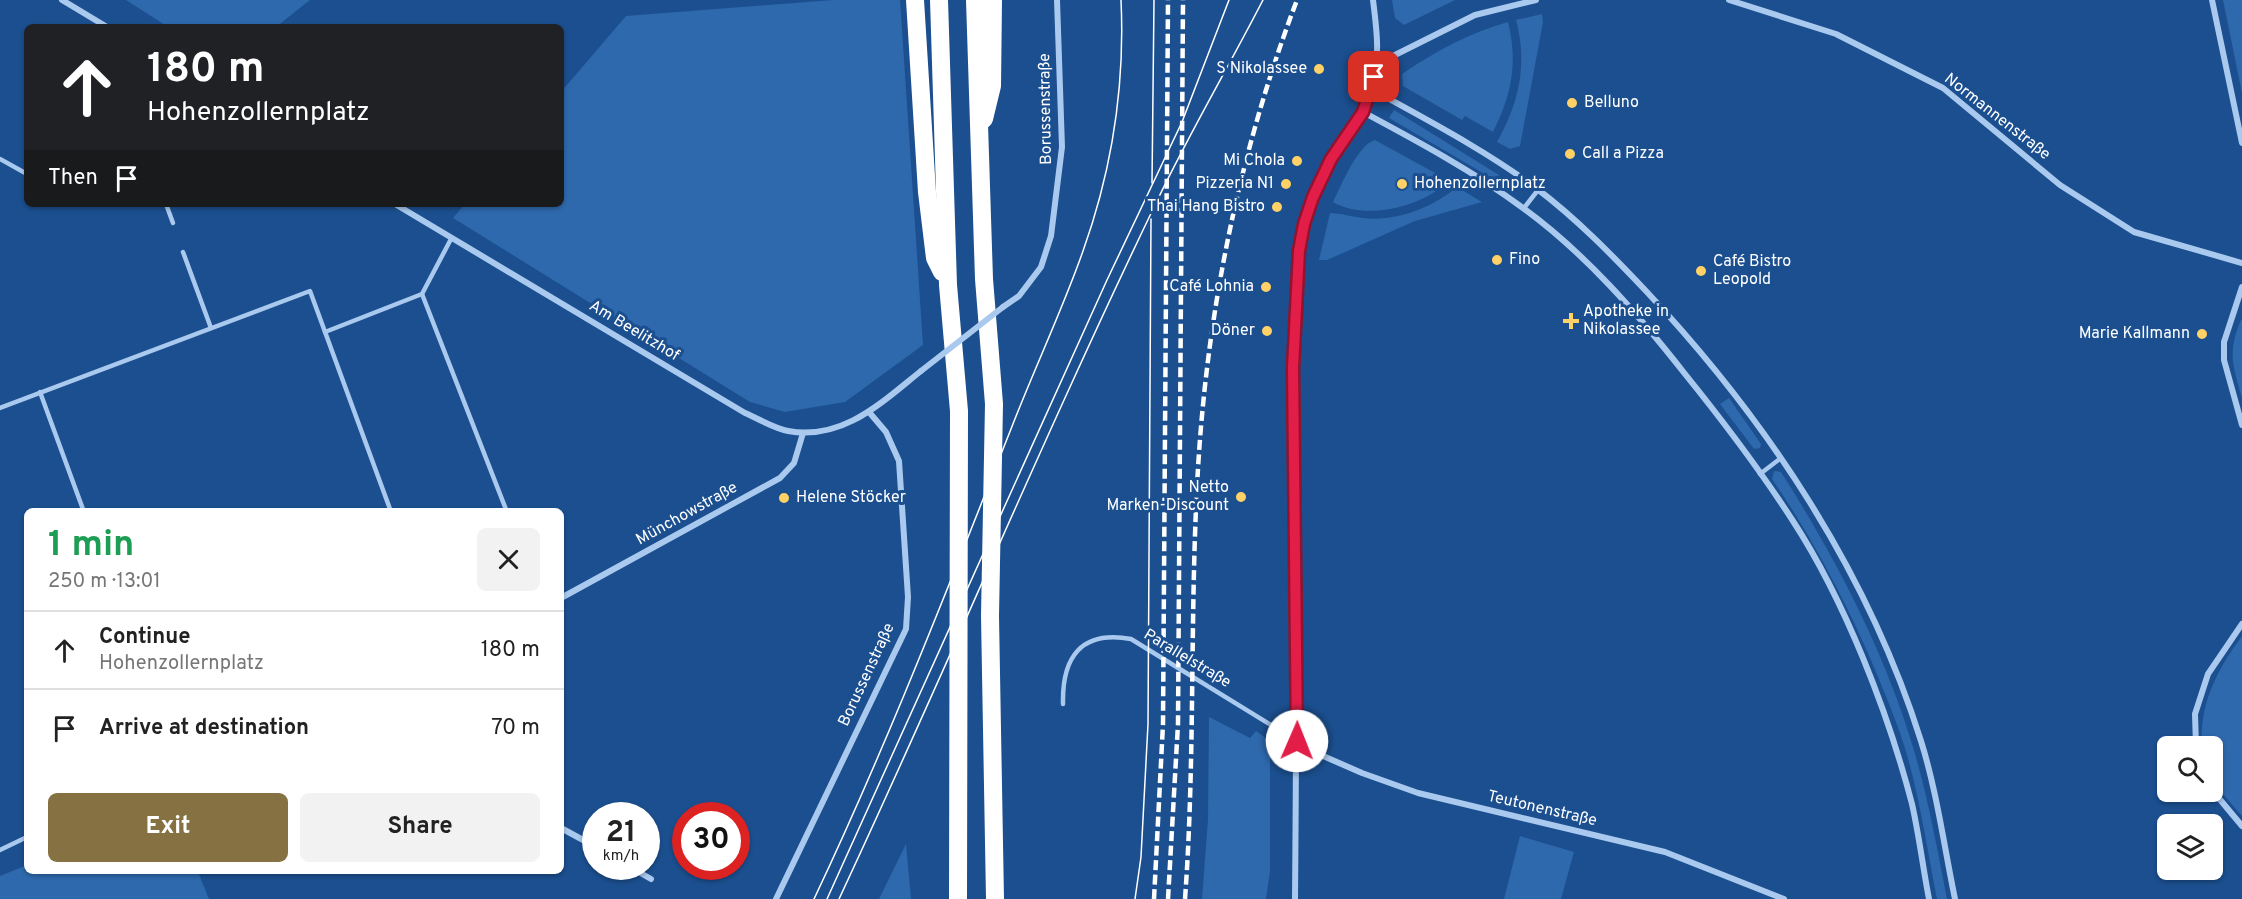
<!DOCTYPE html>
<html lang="en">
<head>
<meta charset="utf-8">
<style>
  body { margin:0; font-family:Overpass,sans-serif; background:#f2f2f2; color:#222; height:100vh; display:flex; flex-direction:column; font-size:22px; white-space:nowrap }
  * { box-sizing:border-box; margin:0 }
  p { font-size:20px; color:#767676 }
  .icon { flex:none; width:33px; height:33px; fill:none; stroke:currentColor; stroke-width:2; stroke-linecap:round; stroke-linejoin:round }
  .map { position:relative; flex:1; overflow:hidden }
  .side { position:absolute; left:24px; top:508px; width:540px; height:366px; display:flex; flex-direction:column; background:#fff; border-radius:9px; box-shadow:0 2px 4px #0004 }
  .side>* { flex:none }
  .top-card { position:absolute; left:24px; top:24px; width:540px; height:183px; border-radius:9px; box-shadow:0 2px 4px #0004; background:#202124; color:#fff; overflow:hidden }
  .fabs { position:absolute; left:2157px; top:736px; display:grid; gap:12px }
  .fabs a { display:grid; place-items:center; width:66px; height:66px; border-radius:9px; background:#fff; box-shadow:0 2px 4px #0004; font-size:30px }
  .speed { position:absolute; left:582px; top:802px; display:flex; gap:12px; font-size:30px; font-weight:700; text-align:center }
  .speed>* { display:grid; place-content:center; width:78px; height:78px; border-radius:50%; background:#fff; box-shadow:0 2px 4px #0004; line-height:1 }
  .speed small { font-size:15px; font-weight:400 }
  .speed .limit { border:9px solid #d22; background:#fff; color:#111 }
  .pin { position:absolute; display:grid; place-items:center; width:51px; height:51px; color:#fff; margin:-26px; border-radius:12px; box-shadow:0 3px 9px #0006 }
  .me { position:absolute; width:66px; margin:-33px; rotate:1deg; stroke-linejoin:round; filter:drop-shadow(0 0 4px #0008) }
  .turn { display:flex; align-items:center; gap:21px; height:126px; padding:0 24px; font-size:27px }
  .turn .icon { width:78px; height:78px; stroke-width:2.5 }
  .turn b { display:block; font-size:42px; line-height:51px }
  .then { display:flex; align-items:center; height:57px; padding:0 24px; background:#0003; gap:12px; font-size:22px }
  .round { display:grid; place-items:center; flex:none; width:63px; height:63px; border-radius:9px; background:#f2f2f2 }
  .head { display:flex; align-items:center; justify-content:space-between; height:102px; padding:0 24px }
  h1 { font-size:36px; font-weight:700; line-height:45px; color:#1e9e55 }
  .button { display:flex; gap:12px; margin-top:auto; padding:12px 24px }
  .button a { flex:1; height:69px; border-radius:9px; background:#857141; color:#fff; font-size:24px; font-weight:700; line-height:69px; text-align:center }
  .button a+a { background:#f2f2f2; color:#222 }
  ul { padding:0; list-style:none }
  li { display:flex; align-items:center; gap:18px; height:78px; padding:0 24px; border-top:2px solid #e0e0e0 }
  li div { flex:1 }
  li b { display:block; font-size:22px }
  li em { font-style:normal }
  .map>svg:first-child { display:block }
  .green { fill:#2e69ad }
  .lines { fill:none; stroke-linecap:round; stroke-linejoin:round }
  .service { stroke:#a9c9ee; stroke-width:4.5 }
  .minor { stroke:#a9c9ee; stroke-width:6 }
  .motorway { stroke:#fff; stroke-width:18 }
  .tram { stroke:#fff; stroke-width:1.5 }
  .rail { stroke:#fff; stroke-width:4.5; stroke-dasharray:10 4.5; stroke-linecap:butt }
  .minor-bridge { stroke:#a9c9ee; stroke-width:6 }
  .route-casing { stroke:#92132f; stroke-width:15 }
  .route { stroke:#e11d48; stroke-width:10 }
  .poi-dot { fill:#ffd166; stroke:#1b4f8f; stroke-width:2 }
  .labels { text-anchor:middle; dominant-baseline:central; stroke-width:6; stroke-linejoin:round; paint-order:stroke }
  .poi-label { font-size:16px; fill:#fff; stroke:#1b4f8f; text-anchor:end }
  .street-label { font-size:16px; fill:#fff; stroke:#1b4f8f }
</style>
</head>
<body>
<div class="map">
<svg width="2242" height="899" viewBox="0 0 2242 899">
  <rect width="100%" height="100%" fill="#1b4f8f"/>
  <!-- green -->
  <g class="green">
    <path d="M126,0h184l-34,27h-108z"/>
    <path d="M833,0h67l23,345 -78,57 -60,10 -35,-10 -297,-184 12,-14h96v-112l65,-76z"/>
    <path d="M1392,0h63l-51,25 -9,-7z"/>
    <path d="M2223,0h19v93z"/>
    <path d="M1542,14l1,8 -23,124 -10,3 -13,-7c22,-39 31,-78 19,-122z"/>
    <path d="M1508,22c10,40 4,73 -15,110l-28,-16 -3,4 -59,-34 -1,-12c34,-23 67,-41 106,-52z"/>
    <path d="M1394,110l105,65 -4,5 -106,-62z"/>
    <path d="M1375,140l71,39v4c-25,24 -81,38 -113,19 8,-16 25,-58 42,-62z"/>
    <path d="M1457,187l25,15 -67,19 -88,39h-8l11,-47c11,0 22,4 33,5 33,4 69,-10 94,-31z"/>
    <path d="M2241,320h1v78c-9,-32 -15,-46 -1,-78z"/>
    <path d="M1729,398l32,46 -1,4 -6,1 -34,-45z"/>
    <path d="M1774,471l7,1c54,85 103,178 132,275 15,50 24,101 34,152h-10c-11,-56 -19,-115 -38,-169 -32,-87 -74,-174 -127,-251z"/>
    <path d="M2242,636v180l-27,-31 -3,-38h-10c-3,-43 15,-77 40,-111z"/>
    <path d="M1209,717l41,21 6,-7 14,10v130l-4,28h-64l6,-79z"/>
    <path d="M1520,836l54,16 -13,47h-57z"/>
    <path d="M906,844l5,55h-32z"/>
    <path d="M27,865v7h171l11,27h-209v-23z"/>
  </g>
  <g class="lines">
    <!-- service -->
    <g class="service">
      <path d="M0,159l27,15"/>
      <path d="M166,204l7,19"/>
      <path d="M1524,208l14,-18"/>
      <path d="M183,252l28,76"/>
      <path d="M422,294l85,218"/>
      <path d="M325,332l97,-38 29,-55"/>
      <path d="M40,392l44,120"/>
      <path d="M0,408l310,-117 80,218 -7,3"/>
      <path d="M1760,474l21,-16"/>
      <path d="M1063,704c-1,-47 18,-74 68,-65l166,102"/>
      <path d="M0,850l27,-13"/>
    </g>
    <!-- minor -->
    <g class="minor">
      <path d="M62,0l45,27"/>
      <path d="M1729,0l107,34 107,54 117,97 74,47 108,31"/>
      <path d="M2212,0l30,143"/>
      <path d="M1377,64l98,-49 61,-15"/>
      <path d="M1371,89c56,31 114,61 165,99 41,31 76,67 110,103 121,129 222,281 275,450 16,51 23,105 34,158"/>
      <path d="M1363,112c54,29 110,59 160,96 62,45 115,106 162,166 38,47 75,96 108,147 52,80 95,191 119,283 7,31 11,64 17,95"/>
      <path d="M395,204l350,209c14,6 28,15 43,18 55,10 94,-29 133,-60"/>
      <path d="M2242,287l-18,55v18l18,65"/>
      <path d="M1003,307l16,-11 22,-29 10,-31 11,-89 -5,-147"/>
      <path d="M561,598l219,-120 14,-15 9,-30"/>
      <path d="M1297,741l17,11 48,21 56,20 247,59 119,47"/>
      <path d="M2196,747l-1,-33 13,-40 34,-50"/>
      <path d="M2212,790l30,36"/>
      <path d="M561,828l35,19"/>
      <path d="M630,867l21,12"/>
      <path d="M776,899l130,-270 2,-32 -9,-136 -13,-29 -17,-20"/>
      <path d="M1295,899c1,-111 2,-221 0,-332 -2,-104 -7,-210 4,-313 4,-34 16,-66 33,-95 12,-23 30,-43 38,-68 11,-30 7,-60 3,-91"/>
    </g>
    <!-- motorway -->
    <g class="motorway">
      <path d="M915,0l12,192 8,66 7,14"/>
      <path d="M939,0l9,285 11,126 -1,488"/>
      <path d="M975,0l9,279 10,125 -4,212 5,283"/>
      <path d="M984,119l8,-33 1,-86"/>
    </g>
    <!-- tram -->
    <g class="tram">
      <path d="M1152,183l2,-183"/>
      <path d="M814,899c73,-154 134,-312 197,-470 23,-60 51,-118 72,-178 29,-81 42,-166 38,-251"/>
      <path d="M827,899l280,-619 75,-158 47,-122"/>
      <path d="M839,899c108,-231 206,-466 317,-696 33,-69 72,-135 107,-203"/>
      <path d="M1135,899l6,-42 7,-133 3,-505"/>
    </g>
    <!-- rail -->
    <g class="rail">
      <path d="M1154,899l9,-175 5,-724"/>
      <path d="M1168,899l10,-175 5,-724"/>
      <path d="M1185,899c10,-137 5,-275 12,-412 8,-166 41,-332 100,-487"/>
    </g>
    <!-- minor-bridge -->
    <path class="minor-bridge" d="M921,371l82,-64"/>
  </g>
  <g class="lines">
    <defs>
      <path id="route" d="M1297,741l-4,-373 6,-117 5,-27 9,-27 18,-38 32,-47 11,-35"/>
    </defs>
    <!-- route casing -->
    <use href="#route" class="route-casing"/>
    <!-- route -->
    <use href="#route" class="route"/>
  </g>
  <!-- markers -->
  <g class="poi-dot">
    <circle cx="1319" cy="69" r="6"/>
    <circle cx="1572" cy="103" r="6"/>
    <circle cx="1570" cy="154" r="6"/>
    <circle cx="1297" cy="161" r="6"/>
    <circle cx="1286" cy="184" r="6"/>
    <circle cx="1402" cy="184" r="6"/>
    <circle cx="1277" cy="207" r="6"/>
    <circle cx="1497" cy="260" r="6"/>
    <circle cx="1701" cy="271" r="6"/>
    <circle cx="1266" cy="287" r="6"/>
    <path d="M1568 312h6v6h6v6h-6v6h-6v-6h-6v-6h6z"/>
    <circle cx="1267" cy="331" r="6"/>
    <circle cx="2202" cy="334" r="6"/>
    <circle cx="1241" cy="497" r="6"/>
    <circle cx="784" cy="498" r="6"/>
  </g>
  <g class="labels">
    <!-- poi labels -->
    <g class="poi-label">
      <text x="1307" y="69">S Nikolassee</text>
      <text x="1584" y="103" text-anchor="start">Belluno</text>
      <text x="1582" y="154" text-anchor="start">Call a Pizza</text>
      <text x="1285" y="161">Mi Chola</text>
      <text x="1274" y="184">Pizzeria N1</text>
      <text x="1414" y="184" text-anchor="start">Hohenzollernplatz</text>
      <text x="1265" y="207">Thai Hang Bistro</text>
      <text x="1509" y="260" text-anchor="start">Fino</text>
      <text x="1713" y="262" text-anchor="start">Café Bistro<tspan x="1713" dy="18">Leopold</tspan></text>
      <text x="1254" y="287">Café Lohnia</text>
      <text x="1583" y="312" text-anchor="start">Apotheke in<tspan x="1583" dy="18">Nikolassee</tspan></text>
      <text x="1255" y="331">Döner</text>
      <text x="2190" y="334">Marie Kallmann</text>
      <text x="1229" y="488">Netto<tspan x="1229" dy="18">Marken-Discount</tspan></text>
      <text x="796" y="498" text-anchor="start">Helene Stöcker</text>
    </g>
    <!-- street labels -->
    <g class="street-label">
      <text transform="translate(1046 109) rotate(-91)">Borussenstraße</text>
      <text transform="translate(1997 117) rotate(38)">Normannenstraße</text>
      <text transform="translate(634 331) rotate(31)">Am Beelitzhof</text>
      <text transform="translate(687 514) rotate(-29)">Münchowstraße</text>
      <text transform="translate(1187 659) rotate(31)">Parallelstraße</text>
      <text transform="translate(867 675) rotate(-65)">Borussenstraße</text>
      <text transform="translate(1542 809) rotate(13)">Teutonenstraße</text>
    </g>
  </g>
</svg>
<div class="fabs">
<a><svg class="icon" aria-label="search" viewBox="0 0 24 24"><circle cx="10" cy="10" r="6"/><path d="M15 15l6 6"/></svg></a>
<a><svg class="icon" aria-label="layers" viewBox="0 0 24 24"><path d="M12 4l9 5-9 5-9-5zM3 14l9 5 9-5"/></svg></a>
</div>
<div class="speed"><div>21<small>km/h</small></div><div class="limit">30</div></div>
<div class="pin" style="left:1374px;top:77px;background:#d93025"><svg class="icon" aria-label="arrive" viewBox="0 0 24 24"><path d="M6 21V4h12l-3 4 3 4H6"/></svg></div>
<svg class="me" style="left:1297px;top:741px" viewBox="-20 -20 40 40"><circle r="19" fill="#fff"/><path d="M0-13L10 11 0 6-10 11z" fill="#e11d48"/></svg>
<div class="top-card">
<div class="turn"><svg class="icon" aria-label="ahead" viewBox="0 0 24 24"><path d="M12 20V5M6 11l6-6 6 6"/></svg><div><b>180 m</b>Hohenzollernplatz</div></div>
<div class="then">Then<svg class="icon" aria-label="arrive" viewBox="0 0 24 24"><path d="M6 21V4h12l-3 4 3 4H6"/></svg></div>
</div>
<section class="side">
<div class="head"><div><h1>1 min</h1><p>250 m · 13:01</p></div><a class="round"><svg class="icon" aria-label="close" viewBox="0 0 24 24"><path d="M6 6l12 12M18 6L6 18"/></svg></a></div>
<ul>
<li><svg class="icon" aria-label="ahead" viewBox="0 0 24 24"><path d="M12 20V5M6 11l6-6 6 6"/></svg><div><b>Continue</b><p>Hohenzollernplatz</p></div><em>180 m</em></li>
<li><svg class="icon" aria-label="arrive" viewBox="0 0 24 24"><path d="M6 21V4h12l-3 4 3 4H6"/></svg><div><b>Arrive at destination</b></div><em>70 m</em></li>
</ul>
<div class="button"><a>Exit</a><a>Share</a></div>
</section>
</div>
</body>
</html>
